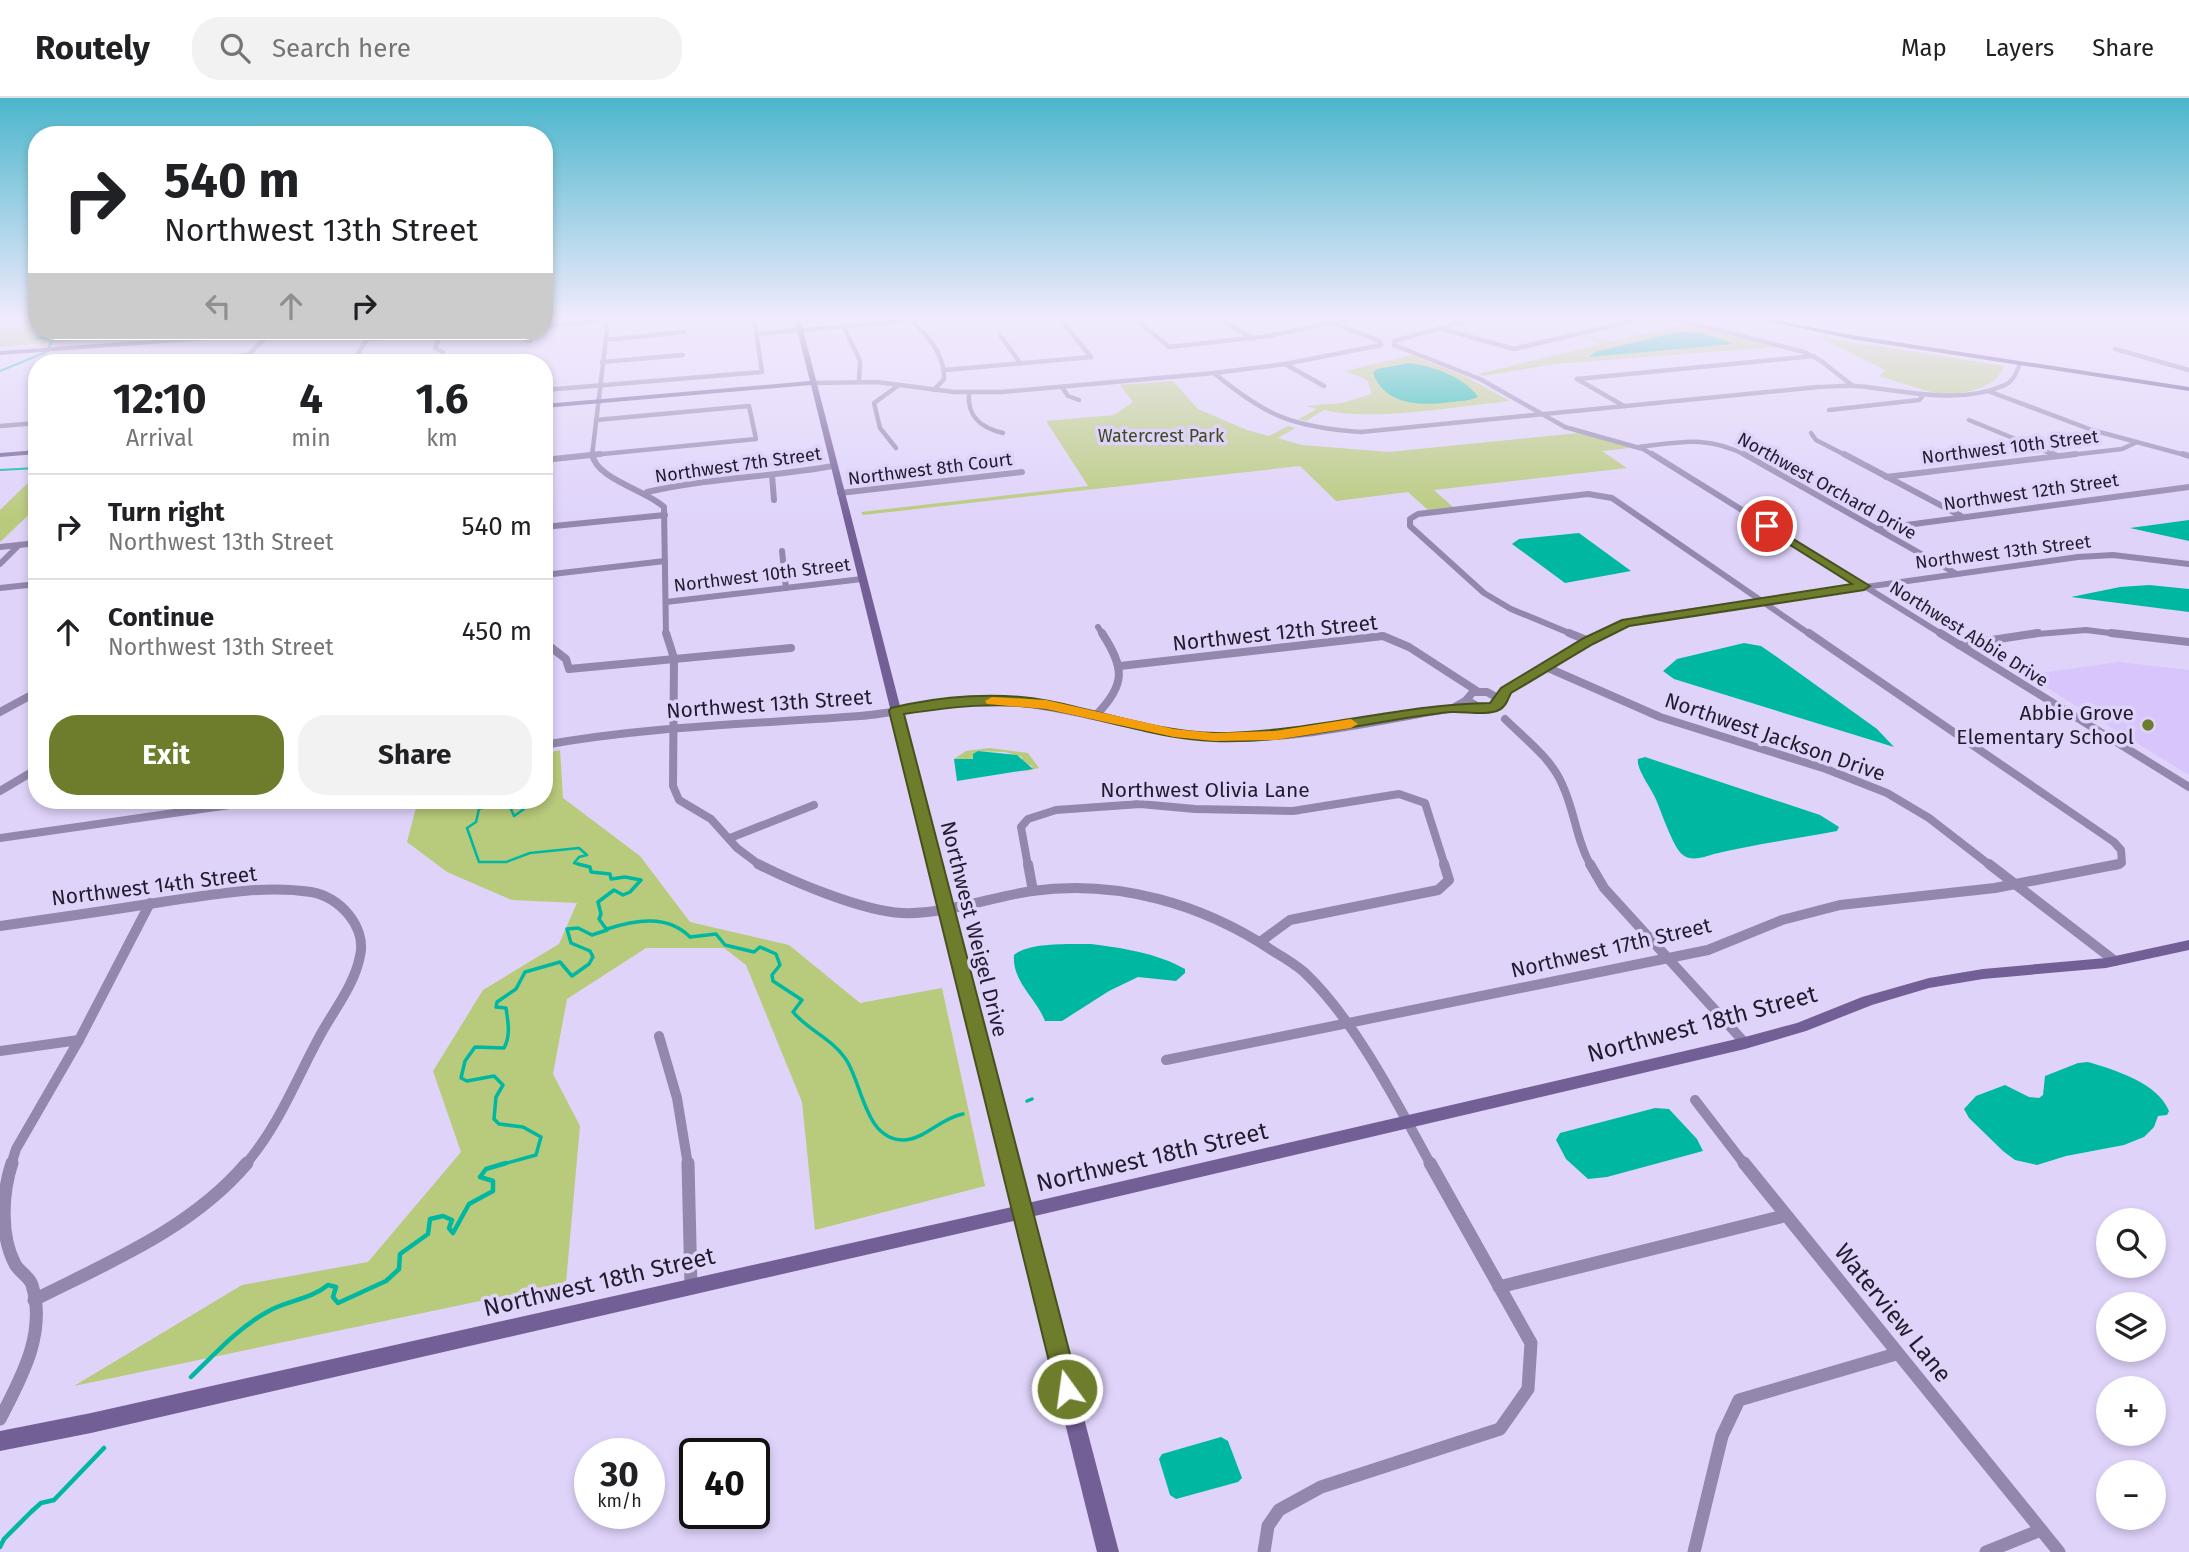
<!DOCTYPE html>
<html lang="en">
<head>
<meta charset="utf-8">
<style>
  body { margin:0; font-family:"Fira Sans",sans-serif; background:#f2f2f2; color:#202124; height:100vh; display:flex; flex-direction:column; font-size:26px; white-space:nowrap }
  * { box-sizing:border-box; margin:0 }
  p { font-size:23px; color:#757577 }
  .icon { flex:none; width:38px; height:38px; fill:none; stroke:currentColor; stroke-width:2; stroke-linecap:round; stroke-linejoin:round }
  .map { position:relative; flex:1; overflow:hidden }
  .sheet { position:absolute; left:28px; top:256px; width:525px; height:455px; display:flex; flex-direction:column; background:#fff; border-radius:28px; box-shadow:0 4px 10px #0003 }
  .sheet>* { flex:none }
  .hud { position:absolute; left:28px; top:28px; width:525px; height:214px; border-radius:28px; box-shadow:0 4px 10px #0003; background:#fff; color:#202124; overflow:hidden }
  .buttons { position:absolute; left:2096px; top:1110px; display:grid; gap:14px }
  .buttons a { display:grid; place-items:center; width:70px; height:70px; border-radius:50%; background:#fff; box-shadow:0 4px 10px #0003; font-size:35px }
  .speed { position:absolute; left:574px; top:1340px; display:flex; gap:14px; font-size:35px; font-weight:700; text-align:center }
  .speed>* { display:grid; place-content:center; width:91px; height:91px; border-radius:50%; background:#fff; box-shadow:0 4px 10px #0003; line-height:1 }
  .speed small { font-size:18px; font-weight:400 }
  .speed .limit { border:4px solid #111; border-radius:10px; background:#fff; color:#111 }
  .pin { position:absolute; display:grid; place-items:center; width:60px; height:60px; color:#fff; margin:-30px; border:4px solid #fff; border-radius:50%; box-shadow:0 2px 7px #0007 }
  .me { position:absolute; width:77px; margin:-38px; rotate:346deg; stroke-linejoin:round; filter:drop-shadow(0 0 5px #0008) }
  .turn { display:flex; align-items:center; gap:24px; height:147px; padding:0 21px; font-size:32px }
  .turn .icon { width:91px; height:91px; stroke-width:2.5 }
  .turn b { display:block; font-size:49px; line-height:60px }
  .lanes { display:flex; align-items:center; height:66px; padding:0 21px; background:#0003; justify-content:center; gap:35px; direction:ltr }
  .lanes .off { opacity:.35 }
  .eta { display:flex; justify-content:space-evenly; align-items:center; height:119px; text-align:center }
  .eta b { font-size:42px; font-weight:700; line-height:49px }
  .cta { display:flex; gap:14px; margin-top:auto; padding:14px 21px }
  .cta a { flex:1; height:80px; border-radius:28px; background:#6d7d2c; color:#fff; font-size:28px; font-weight:700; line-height:80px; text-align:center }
  .cta a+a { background:#f2f2f2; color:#202124 }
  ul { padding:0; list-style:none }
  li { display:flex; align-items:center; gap:21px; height:105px; padding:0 21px; border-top:2px solid #e0e0e0 }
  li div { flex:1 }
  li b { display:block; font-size:26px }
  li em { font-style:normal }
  header { display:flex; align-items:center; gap:42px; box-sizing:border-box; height:98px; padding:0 35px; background:#fff; border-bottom:2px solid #e0e0e0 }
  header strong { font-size:33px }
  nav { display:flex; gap:38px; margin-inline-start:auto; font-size:24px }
  .search { width:490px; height:63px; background:#f2f2f2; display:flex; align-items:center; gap:18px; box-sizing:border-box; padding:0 24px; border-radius:28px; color:#757577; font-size:26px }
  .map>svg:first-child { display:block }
  .built { fill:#d7c5fc }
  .green { fill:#b8ca7b }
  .water { fill:#00b8a1 }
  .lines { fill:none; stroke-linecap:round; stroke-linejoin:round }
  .stream-far3 { stroke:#00b8a1; stroke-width:2 }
  .stream-far2 { stroke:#00b8a1; stroke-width:2.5 }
  .stream-far1 { stroke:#00b8a1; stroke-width:3.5 }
  .stream { stroke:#00b8a1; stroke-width:4.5 }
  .street-far4 { stroke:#9387ad; stroke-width:4.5 }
  .street-far3 { stroke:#9387ad; stroke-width:6 }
  .street-far2 { stroke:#9387ad; stroke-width:8 }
  .street-far1 { stroke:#9387ad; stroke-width:10 }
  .street { stroke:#9387ad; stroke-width:13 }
  .secondary { fill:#725f96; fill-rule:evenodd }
  .primary { fill:#5a4184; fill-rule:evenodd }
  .route { fill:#6d7d2c; stroke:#47511d; stroke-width:2 }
  .slow { fill:#f59e0b }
  .poi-dot { fill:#6d7d2c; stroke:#dfd3fa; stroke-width:2.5 }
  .labels { text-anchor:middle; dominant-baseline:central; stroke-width:7; stroke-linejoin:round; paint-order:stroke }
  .far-park-label { font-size:18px; fill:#3f481f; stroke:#dfd3fa }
  .far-street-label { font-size:18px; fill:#211b2d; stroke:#dfd3fa }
  .street-label { font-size:21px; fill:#211b2d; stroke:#dfd3fa }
  .poi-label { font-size:21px; fill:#211b2d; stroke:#dfd3fa; text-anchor:end }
  .near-street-label { font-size:24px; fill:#211b2d; stroke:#dfd3fa }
</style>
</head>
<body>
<header>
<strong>Routely</strong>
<div class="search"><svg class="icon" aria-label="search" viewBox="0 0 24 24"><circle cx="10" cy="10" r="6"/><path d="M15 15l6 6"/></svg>Search here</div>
<nav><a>Map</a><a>Layers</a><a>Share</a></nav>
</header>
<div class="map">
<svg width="2189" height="1454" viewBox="0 0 2189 1454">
  <rect width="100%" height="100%" fill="#dfd3fa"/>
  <!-- built -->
  <path class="built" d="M2119,564l70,8v105l-163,-100z"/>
  <!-- green -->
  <g class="green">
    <path d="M1687,226l90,23 -222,17 -72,12 -5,-2 124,-30 -21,-8 5,-1 23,7z"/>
    <path d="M37,227v6h144l-181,16v-18z"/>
    <path d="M1819,239l185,29c-7,23 -45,30 -67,27 -19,-3 -39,-12 -58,-17l6,-6z"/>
    <path d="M1412,257l52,21 46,25c-51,5 -137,21 -186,9l-18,11 -7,-2 18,-10 -11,-3 36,-3 30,-9 -5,-14 -22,-9z"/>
    <path d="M1173,283l25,28 49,21 22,6 19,-10 7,2 -17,10 24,7 87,7 190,-19 50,13v2l-27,3 25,17 -193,22 19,17 -25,3 -20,-18 -72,9 -36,-35 -437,49 -2,-3 227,-26 -42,-65 68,-6 19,-13 -13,-17z"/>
    <path d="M37,376v33l-37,35v-32z"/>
    <path d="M990,650l38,5 11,15 -17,4 11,-5 -11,-6v-4l-17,-5 -27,-1 -8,10 -16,-2 12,-8z"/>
    <path d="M560,652l3,48 77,58 50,66 99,23 71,58 82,-15 43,198 -170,44 -13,-128 -56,-137 -22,-17h-78l-79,51 -14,75 27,52 -14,157 -492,103 168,-101 126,-23 93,-110 -28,-81 50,-81 76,-46 18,-41 -65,-3 -65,-28 -40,-30 11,-42h126v-46z"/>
  </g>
  <!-- water -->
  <g class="water">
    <path d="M1678,234l24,1 32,11 -145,13 6,-5z"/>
    <path d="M1410,265c22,3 55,14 68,34 -8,4 -18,4 -27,5 -29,4 -66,4 -78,-29l4,-4z"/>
    <path d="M2189,422v21l-59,-13z"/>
    <path d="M1579,435l52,38 -66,12 -53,-39 7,-5z"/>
    <path d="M2149,487l40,4v23l-118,-15 49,-10z"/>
    <path d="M1744,545l17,3 16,11 100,72 17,18 -220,-68 -11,-8 14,-12z"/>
    <path d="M978,653l39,4 16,14 -76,12 -3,-22h19v-5z"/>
    <path d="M1645,659l175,58 19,12 -2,4c-41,8 -82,13 -123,23 -10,3 -22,8 -31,1 -9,-6 -21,-41 -26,-53 -4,-12 -21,-32 -19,-43z"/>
    <path d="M1091,846c31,4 66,9 94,25v4l-9,8 -38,-4 -29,14 -47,30h-17c-9,-23 -33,-39 -31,-66 14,-13 58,-11 77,-11z"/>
    <path d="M2088,964c27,8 70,21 81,49l-2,4 -9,1 -4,11 -10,10 -20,8 -58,11 -29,9 -22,-5 -12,-9 -34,-33 -5,-9 12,-13 29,-11 24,12 10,1 4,-3 2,-19 33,-13z"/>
    <path d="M1655,1010l14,1 28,30 6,12 -96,26 -19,2 -22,-20 -10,-19 4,-7z"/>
    <path d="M1221,1339l7,4 14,37 -4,4 -62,17 -6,-4 -11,-36 3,-5z"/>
  </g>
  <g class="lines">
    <!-- stream-far3 -->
    <g class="stream-far3">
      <path d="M0,273l46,-19 8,-14 -19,1 26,-8"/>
      <path d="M0,372l37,-2"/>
    </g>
    <!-- stream-far2 -->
    <path class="stream-far2" d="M537,702l-23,16 -7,-16 -28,9 -3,13 -9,6 12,34h27l24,-9 49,-5 8,7 -8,2 -5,6 11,3"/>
    <!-- stream-far1 -->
    <g class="stream-far1">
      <path d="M607,831c28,-9 60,-15 83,8l26,-3 9,11 29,7 6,-5 16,7 4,11 -8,10 1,6 29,19 -9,12c15,18 39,27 52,46 18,25 19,83 60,82 19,-1 36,-22 58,-26"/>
      <path d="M1027,1003l5,-2"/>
      <path d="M500,1067l36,-10 5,-18 -18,-10 -24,-3 -5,-5 2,-22 7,-12 -9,-9 -27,5 -6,-3 4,-17 10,-14 29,1c7,-13 4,-26 2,-40l-10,-1 1,-5 19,-13 9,-17 35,-10 12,14 17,-12 4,-7 -3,-6 -19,-8 -4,-14 11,-1 14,7 15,-5 -8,-11 2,-5 -3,-12 16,-12 9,5 7,-3 11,-12 -16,-3 -14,2 -1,-5 -19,-2 -1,-5 -12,-3"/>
    </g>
    <!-- stream -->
    <g class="stream">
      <path d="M191,1279c24,-23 47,-49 76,-65 20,-12 43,-12 61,-27l8,2 -3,10 5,6 48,-22 13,-12 1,-15 28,-20 2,-15 13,-3 9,4 -3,8 4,5 16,-29 24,-13v-10l-13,-4 6,-8 20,-6"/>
      <path d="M0,1449l4,-8 27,-27 10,-9 13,-3 50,-52"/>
    </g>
    <!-- street-far4 -->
    <g class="street-far4">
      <path d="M1059,220l32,39"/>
      <path d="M1134,220l35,29 99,-11 85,-18"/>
      <path d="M1218,220l34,20"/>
      <path d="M1319,220l61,23"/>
      <path d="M1672,220l132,34 16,8 33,26"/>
      <path d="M910,221c17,15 35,36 34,60l-10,11"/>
      <path d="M544,228l88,-8"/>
      <path d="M844,229l16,34 -1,21"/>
      <path d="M1439,230l75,21 131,-31"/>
      <path d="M527,233l-4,8 7,2"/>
      <path d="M441,236l-6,14 8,4"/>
      <path d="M756,236l180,-16"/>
      <path d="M1000,237l20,28"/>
      <path d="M605,242l79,-8"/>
      <path d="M1394,243l82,-23"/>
      <path d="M1394,247l86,34 85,48 78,22 12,7"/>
      <path d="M2115,251l74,21"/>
      <path d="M248,257l25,-24"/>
      <path d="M159,264l89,-7"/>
      <path d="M353,264l14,-23 111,-8"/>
      <path d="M602,264l81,-7"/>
      <path d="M1285,266l39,22"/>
      <path d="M945,272l146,-13"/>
      <path d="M1214,275c53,44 79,54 147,59l457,-45c12,0 25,-2 38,-1 48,4 102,20 149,-1 9,-4 11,-13 15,-21"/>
      <path d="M1577,281l237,-23"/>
      <path d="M1577,281l47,27"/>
      <path d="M813,285l64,-1 77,10h48l212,-19 71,-9 96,-19"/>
      <path d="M1062,289l6,9 11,4"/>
      <path d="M544,292l218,-18 -8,-54"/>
      <path d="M1988,293l104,39 97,26"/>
      <path d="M969,295c-2,24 12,35 34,40"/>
      <path d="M1829,312l90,-10 3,-3 -2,-3"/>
      <path d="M1969,322l88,36"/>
      <path d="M1,328l36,-3"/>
      <path d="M1811,335l5,7 31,16"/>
      <path d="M1639,349c41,-5 70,-12 108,9"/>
      <path d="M896,350l-16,-20 -6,-25 25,-18"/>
      <path d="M582,358l174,-17 -7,-33 -153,14"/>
      <path d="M592,358l15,-126 -2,-9"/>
      <path d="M2061,358l61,-7 15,-7"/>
    </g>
    <!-- street-far3 -->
    <g class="street-far3">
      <path d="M592,356c4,25 54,36 72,53l2,128"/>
      <path d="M1652,356l291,181"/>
      <path d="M1744,356l211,119"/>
      <path d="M1844,356l117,62"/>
      <path d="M2053,356l4,2"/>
      <path d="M2183,356l6,2"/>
      <path d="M544,362l56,-6"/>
      <path d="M772,377l2,25"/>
      <path d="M1886,379l190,-23"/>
      <path d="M647,394c61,-14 124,-15 186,-26"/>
      <path d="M840,395l182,-21"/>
      <path d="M544,429l121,-12"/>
      <path d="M1877,431l312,-42"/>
      <path d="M0,449l37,-4"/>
      <path d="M782,453l4,37"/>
      <path d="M0,466l19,-19"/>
      <path d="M544,477l121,-14"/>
      <path d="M0,490l37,-4"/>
      <path d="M666,504l196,-23"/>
      <path d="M1098,529l5,8"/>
      <path d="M1574,537l-63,-26 -27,-16 -74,-67v-7l8,-5 170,-20 24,4 199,137"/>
      <path d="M1602,537l13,-8 29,-9 434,-61 35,-2 76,9"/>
      <path d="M2026,537l60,-5 40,5"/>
    </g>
    <!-- street-far2 -->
    <g class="street-far2">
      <path d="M666,535l8,25 -1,128 6,14 32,19 26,29 24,18"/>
      <path d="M1569,535l20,8"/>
      <path d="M1809,535l305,209 7,8 1,13 -7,3"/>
      <path d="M1940,535l249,154"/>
      <path d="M2111,535l78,9"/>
      <path d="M544,544l22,17 3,10 222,-21"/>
      <path d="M1959,547l79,-12"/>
      <path d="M1120,568l263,-30 26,11 68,44"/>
      <path d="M1546,569l114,50 166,52 61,24 42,25 62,48"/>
      <path d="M1506,593l99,-58"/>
      <path d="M1473,594h14l11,6 1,6c-12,6 -23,4 -32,-5z"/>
      <path d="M1467,602l-14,8 23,-2"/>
      <path d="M0,614l37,-20"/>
      <path d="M1096,617c31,-31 28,-48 6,-82"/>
      <path d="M1505,621c20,20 46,39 57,65 13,27 14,56 29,82"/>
      <path d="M544,647c105,-19 210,-21 316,-29 46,-4 91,-17 137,-15 73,3 142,32 214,36 81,5 163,-16 242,-29"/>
      <path d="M0,693l37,-22"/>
      <path d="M0,740l265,-38"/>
      <path d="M730,740l84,-33"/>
      <path d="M1028,768l-7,-39 7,-8 28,-9 84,-6 55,5 98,2 106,-17 26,9 20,63"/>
    </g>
    <!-- street-far1 -->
    <g class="street-far1">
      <path d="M758,766c36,18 104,47 144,49 40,2 90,-16 130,-22 85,-12 171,13 241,60 10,6 22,13 31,21 51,48 93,131 127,193"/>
      <path d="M1028,766l5,27"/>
      <path d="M1590,766l14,24 141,155"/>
      <path d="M1989,766l126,97"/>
      <path d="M0,828c56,-8 112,-16 168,-25 47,-7 96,-16 143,-9 28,4 56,35 49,64 -5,27 -25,53 -38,76 -25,45 -43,94 -77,133"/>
      <path d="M1260,844l30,-22 148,-30 11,-10 -5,-16"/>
      <path d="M659,938l18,62 11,67"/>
      <path d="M0,953l79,-11"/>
      <path d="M1166,962l542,-110 74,-30 58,-15 155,-17 124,-24"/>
      <path d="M1695,1002l50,65"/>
      <path d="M11,1067l5,-16 63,-109 71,-137"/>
    </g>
    <!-- street -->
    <g class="street">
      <path d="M688,1065l3,123"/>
      <path d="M1744,1065l315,389"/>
      <path d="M1022,1114l10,42"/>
      <path d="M1499,1189l285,-71"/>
      <path d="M34,1202c75,-38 157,-71 213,-137"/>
      <path d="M0,1321c21,-41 47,-86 32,-134 -2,-8 -13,-13 -17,-21 -15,-28 -13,-71 -3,-101"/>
      <path d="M1264,1454l4,-26 11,-16 42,-23 179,-58 28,-40 3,-46 -101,-180"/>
      <path d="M1694,1454l28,-116 17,-36 157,-46"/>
      <path d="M1986,1454l55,-22"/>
    </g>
    <!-- secondary -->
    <g class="secondary">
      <path d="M794,220h6l228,885 717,-166 52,-14 65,-26 67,-19 54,-9 123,-11 83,-18v10l-83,18 -123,11 -54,9 -57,17 -66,26 -61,18 -723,170 -931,214 -91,18v-20l91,-18 921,-206 -201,-822 -267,23v-4l266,-23z"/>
      <path d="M279,233h51l-38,5 -3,-2 -289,21v-4z"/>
      <path d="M37,352v4l-37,3v-4z"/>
      <path d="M1032,1148l6,2 3,6 78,298h-22l-74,-298 3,-6z"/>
    </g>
    <!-- primary -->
    <path class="primary" d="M1753,220h11l87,17 338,52v4l-338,-52z"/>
  </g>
  <!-- sky -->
  <linearGradient id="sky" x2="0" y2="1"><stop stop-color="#4bb6cc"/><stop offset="0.52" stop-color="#f1ebfd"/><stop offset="1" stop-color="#f1ebfd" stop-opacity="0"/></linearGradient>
  <rect width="2189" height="423" fill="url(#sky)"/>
  <!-- route -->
  <path class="route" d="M1767,425l103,63 -6,4 -235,36 -36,18 -82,49c-3,6 -5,14 -12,17 -13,6 -34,1 -48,2 -79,8 -157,32 -237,29 -57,-2 -111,-23 -167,-32 -48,-8 -96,-2 -143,5l175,675 -3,9 -9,4 -9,-4 -169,-687 2,-3c49,-12 108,-17 158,-7 55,11 111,31 167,32 93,0 182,-29 274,-30l11,-15 83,-50 38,-18 230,-36 -89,-56 -2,-2z"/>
  <!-- slow -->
  <path class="slow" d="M992,599l54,3 128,29 40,4 61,-2 76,-12 7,5 -7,4 -76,12 -61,1 -40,-4 -128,-28 -59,-5 -2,-3z"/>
  <!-- markers -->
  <circle class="poi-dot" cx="2148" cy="627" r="7"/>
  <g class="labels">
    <!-- far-park labels -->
    <g class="far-park-label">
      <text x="1161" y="338">Watercrest Park</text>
    </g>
    <!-- far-street labels -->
    <g class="far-street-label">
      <text transform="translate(2010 349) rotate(-7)">Northwest 10th Street</text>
      <text transform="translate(738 367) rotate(-8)">Northwest 7th Street</text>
      <text transform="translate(930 371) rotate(-7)">Northwest 8th Court</text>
      <text transform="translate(1827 388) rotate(29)">Northwest Orchard Drive</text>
      <text transform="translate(2031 394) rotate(-8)">Northwest 12th Street</text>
      <text transform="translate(2003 454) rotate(-7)">Northwest 13th Street</text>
      <text transform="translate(762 477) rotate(-7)">Northwest 10th Street</text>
      <text transform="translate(1969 536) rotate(32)">Northwest Abbie Drive</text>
    </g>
    <!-- street labels -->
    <g class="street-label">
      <text transform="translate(1275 535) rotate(-6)">Northwest 12th Street</text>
      <text transform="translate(769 606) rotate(-4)">Northwest 13th Street</text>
      <text transform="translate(1775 639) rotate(19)">Northwest Jackson Drive</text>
      <text x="1205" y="692">Northwest Olivia Lane</text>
      <text transform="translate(154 788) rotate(-7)">Northwest 14th Street</text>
      <text transform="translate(974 831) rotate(76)">Northwest Weigel Drive</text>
      <text transform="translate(1611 850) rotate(-13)">Northwest 17th Street</text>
    </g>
    <!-- poi labels -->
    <g class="poi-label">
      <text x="2134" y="615">Abbie Grove<tspan x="2134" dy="24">Elementary School</tspan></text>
    </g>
    <!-- near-street labels -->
    <g class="near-street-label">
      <text transform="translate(1702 926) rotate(-15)">Northwest 18th Street</text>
      <text transform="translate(1152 1059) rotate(-13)">Northwest 18th Street</text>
      <text transform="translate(599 1184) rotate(-13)">Northwest 18th Street</text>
      <text transform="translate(1893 1215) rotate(51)">Waterview Lane</text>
    </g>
  </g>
</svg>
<div class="buttons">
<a><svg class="icon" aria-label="search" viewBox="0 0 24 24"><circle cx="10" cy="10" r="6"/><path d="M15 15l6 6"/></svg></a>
<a><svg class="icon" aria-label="layers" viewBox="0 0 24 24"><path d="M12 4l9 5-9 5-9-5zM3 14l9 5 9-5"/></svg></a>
<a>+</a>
<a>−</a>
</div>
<div class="speed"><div>30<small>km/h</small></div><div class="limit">40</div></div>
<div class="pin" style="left:1767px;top:428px;background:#d93025"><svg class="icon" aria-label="arrive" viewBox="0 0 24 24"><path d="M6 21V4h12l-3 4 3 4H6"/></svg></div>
<svg class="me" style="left:1067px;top:1291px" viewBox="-20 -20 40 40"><circle r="17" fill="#6d7d2c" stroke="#fff" stroke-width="3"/><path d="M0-11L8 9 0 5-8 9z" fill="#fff"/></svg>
<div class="hud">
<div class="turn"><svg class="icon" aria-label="right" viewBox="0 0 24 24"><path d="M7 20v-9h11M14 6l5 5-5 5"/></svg><div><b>540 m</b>Northwest 13th Street</div></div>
<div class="lanes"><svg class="icon off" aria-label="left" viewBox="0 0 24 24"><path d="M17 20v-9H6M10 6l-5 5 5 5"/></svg><svg class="icon off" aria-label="ahead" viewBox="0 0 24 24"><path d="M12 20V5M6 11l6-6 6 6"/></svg><svg class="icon" aria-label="right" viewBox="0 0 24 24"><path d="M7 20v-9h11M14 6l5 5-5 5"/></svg></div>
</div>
<section class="sheet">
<div class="eta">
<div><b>12:10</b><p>Arrival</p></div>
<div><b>4</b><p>min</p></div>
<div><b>1.6</b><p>km</p></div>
</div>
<ul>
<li><svg class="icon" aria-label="right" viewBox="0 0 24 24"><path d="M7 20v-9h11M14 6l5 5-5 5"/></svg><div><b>Turn right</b><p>Northwest 13th Street</p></div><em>540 m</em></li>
<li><svg class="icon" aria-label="ahead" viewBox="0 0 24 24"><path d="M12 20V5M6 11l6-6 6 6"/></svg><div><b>Continue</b><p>Northwest 13th Street</p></div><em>450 m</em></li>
</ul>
<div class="cta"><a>Exit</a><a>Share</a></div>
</section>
</div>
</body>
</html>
